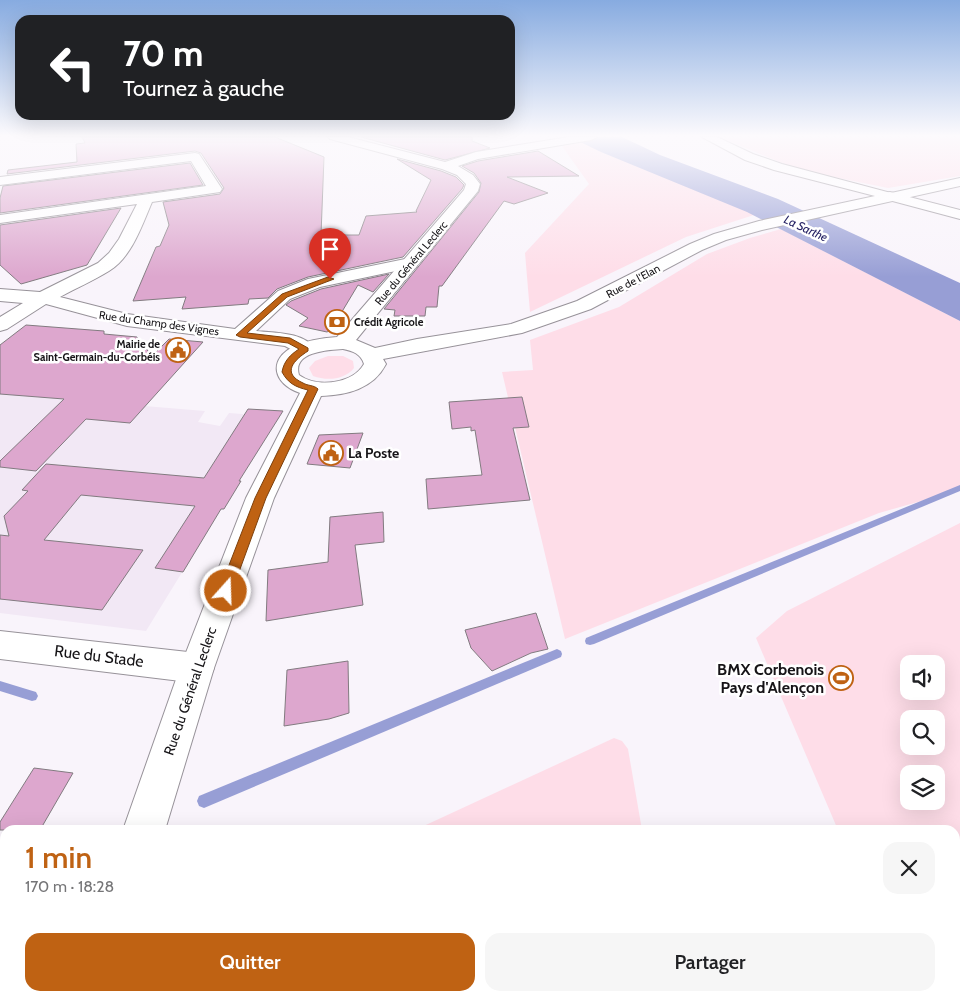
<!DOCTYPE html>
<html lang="fr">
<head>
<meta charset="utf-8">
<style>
  body { margin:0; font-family:Cabin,sans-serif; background:#f6f6f6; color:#202124; height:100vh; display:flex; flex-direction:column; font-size:19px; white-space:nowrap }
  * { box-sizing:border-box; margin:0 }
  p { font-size:16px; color:#757577 }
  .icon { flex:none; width:28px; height:28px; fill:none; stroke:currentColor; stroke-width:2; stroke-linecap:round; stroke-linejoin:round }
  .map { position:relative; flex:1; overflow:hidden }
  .details { position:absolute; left:0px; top:825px; width:960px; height:176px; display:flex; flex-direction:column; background:#fff; border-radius:15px 15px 0 0; box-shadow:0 5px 20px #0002 }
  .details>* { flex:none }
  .hud { position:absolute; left:15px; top:15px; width:500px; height:105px; border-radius:15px; box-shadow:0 5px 20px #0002; background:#202124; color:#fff; overflow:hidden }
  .controls { position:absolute; left:900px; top:655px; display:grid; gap:10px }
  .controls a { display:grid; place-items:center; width:45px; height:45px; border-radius:10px; background:#fff; box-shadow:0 5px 20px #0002; font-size:25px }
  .pin { position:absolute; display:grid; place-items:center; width:42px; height:42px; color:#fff; margin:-51px -21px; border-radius:50% 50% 50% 0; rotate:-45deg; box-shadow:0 0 5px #0007 }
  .pin .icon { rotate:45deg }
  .me { position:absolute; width:55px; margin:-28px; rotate:20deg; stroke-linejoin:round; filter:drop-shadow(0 0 4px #0008) }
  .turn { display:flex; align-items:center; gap:18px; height:105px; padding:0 25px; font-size:22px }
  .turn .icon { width:65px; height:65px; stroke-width:2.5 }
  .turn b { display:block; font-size:35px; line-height:42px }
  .round { display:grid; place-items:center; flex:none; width:52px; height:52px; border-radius:15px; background:#f6f6f6 }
  .headline { display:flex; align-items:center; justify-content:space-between; height:85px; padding:0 25px }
  h1 { font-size:30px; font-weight:600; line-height:38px; color:#bf6213 }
  .primary-button { display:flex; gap:10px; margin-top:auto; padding:10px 25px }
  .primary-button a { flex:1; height:58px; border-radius:15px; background:#bf6213; color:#fff; font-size:20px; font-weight:600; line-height:58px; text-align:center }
  .primary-button a+a { background:#f6f6f6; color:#202124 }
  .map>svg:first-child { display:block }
  .built { fill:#f2e8f5 }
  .green { fill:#fedde8; fill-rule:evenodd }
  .water { fill:#979ed5 }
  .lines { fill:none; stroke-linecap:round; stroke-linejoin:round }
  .stream { fill:#979ed5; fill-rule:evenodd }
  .building { fill:#dda7ce; stroke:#827b80 }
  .minor-casing { stroke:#979299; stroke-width:2 }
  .tertiary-casing { stroke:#979299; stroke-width:2 }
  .minor { fill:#fff; fill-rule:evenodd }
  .tertiary { fill:#fff; fill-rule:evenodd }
  .route { fill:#bf6213; stroke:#7c400c }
  .labels { text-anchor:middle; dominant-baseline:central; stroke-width:5; stroke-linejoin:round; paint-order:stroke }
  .far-street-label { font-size:11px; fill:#161417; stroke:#fff }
  .far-poi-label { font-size:11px; font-weight:bold; fill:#161417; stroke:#fff; text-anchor:start }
  .far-water-label { font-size:12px; font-style:italic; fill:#262365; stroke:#fff }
  .poi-label { font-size:14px; font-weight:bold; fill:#161417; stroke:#fff; text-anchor:start }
  .street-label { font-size:14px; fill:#161417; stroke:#fff }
  .near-street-label { font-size:16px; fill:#161417; stroke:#fff }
  .near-poi-label { font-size:16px; font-weight:bold; fill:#161417; stroke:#fff; text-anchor:end }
</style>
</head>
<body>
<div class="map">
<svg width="960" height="1001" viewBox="0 0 960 1001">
  <rect width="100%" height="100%" fill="#f9f4fb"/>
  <!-- built -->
  <path class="built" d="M140,340l6,8 -8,7 -6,50 73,6 -7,11 22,4 9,-13 26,2 4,-6 24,2 -44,69 2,1 -17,28h-3l-75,122 -146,-18v-233z"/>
  <!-- green -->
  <g class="green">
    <path d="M719,137h241v39l-72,12 -89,-18z"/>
    <path d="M585,142l175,71 -74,24 -156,75 -5,-59 64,-69 -27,-38z"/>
    <path d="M781,229l179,92v169l-81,23 -314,126 -63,-267 31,-2 -3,-30 89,-33 88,-53 43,-16z"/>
    <path d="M328,356h15l10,5 1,7c-10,12 -27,13 -41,8l-4,-8 6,-7z"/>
    <path d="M960,523v334h-5v-27h-117l-82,-192 31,-27zM909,664h27v27h-27zM909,719h27v27h-27zM909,774h27v27h-27z"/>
    <path d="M614,738l8,3 6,8 14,81h-227z"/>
    <path d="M594,996h281l2,5h-282z"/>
  </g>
  <!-- water -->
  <path class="water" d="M570,137h52l38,18 118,44 182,84v38l-213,-109 -146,-60z"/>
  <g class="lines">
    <!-- stream -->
    <g class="stream">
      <path d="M960,485v6l-366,153 -4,1 -4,-1 -1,-3 1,-3z"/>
      <path d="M557,649l4,2 1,3 -1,3 -357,151 -5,-2 -2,-5 2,-5z"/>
      <path d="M0,681l36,11 2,4 -2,4 -4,1 -32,-10z"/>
    </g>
  </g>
  <!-- building -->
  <g class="building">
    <path d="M82,137h193l49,20 -3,78h38l7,-19 51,-4 -1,-1 15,-31 -34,-21 44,12 15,6 8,8 -2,4 -59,68 -95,20 -31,12 -9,9 -19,1 -1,5 -66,5 4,-12 -53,4 23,-54 4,-1 9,-21 -6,-23 57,-8 4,-6 -23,-35 -6,-2 -188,23 1,-4 69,-8 -1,-18 9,-1z"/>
    <path d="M361,137h111v4l18,7 -45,12z"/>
    <path d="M538,151l41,25 -72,1 41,16 -34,11 -10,-3 -62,85h-3l-2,21h-11l-1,9h-31l1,-6 -11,-1 95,-117 2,-9 -7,-10 -12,-7 16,-5z"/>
    <path d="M190,163l13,22 -203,28v-15l3,-12z"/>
    <path d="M121,208l-34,57 -66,19 -21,-19v-40z"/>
    <path d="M389,274l-16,18 -15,-7 -27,45 -4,2 -28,-6 9,-8 -22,-13 5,-4 30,-12z"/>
    <path d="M26,325l78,6v3l33,3 15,19 17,-17 34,3 -73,81 -44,-4 -50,52 -36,-4v-6l64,-62 -64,-5v-49z"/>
    <path d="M522,397l7,30 -16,1 17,72 -102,9 -2,-30 56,-4 -7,-45 -4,1v-4l-19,2 -3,-27z"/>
    <path d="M248,409l35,2 -44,70h2l-17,28h-3l-38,63 -28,-4 40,-62 -114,-11 -37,45 99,10 -41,60 -102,-11v-64l9,1 -5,-20 24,-25 -6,-1 24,-26 158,14z"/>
    <path d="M363,433l-13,35 -43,-4 12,-29z"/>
    <path d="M383,512l1,30 -29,3 8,60 -97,16 2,-51 60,-8 2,-45z"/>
    <path d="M536,613l12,36 -17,4 -39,18 -21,-23 -6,-18z"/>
    <path d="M348,661l1,52 -20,6 -45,7 3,-56z"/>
    <path d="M34,768l39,5 -33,57h-40v-8z"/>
  </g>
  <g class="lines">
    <defs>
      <g id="minor">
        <path d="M195,153l4,1 23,35 -2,3 -68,10c-10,23 -20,55 -43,69 -16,10 -33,17 -49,26l67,17 108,15 43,-38 30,-12 102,-21 6,1 2,4 -2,4 -6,1 -90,19 -30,12 -34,32c19,2 48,1 59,18l-3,4 -7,2 -7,-2 -13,-7 -158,-20 -81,-22 -39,25 -7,2v-14l23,-14 -23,-2v-12l40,3 58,-29 11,-10 10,-14 18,-35 -137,19v-8l206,-29 -15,-25 -191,24v-8z"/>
        <path d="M890,192l70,18v9l-75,-20 -2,-3 2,-3z"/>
        <path d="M0,631l197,22 12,4 5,11 -5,11 -12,4 -197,-24z"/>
      </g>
      <g id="tertiary">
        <path d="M328,137h20l97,25 31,-10 93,-15h28l-6,3 -113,19 -20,7 15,9 7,9 -2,7 -122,149 19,8 42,-9 94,-15 66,-23 113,-57 24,-10 45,-13 116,-25 -101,-26 -29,-10 -43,-23h15l36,17 29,10 109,29 69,-15v8l-198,44 -36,10 -24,10 -111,59 -69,24 -139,26 3,5c-13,25 -39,31 -65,32l-47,102 -60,170 -49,162h-42l57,-162 66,-170 54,-105c-27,-9 -33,-34 -5,-47 13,-6 28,-8 42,-9l127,-147 2,-6 -9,-9 -15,-6 -112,-30zM343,349c10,2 18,5 21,15 -11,20 -47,24 -65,11 -7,-23 28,-25 44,-26z"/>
        <path d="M68,996h50l-2,5h-50z"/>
      </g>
    </defs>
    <!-- minor casing -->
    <use href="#minor" class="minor-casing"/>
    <!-- tertiary casing -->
    <use href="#tertiary" class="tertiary-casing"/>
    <!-- minor -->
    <use href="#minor" class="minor"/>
    <!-- tertiary -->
    <use href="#tertiary" class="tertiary"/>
  </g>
  <!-- sky -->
  <linearGradient id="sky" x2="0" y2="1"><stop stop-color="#87abe0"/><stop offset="0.49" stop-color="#fcfafd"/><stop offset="1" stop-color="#fcfafd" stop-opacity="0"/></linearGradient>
  <rect width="960" height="277" fill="url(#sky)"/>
  <!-- route -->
  <path class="route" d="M328,277l6,2 -47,18 -40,36 43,5 18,10v3c-14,9 -27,22 -5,32 5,3 11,2 15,6l-52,109 -34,93 -2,3h-9l-2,-3 36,-93 53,-108c-13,-3 -20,-7 -26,-18 2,-11 8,-17 17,-23l-11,-6 -48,-6 -4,-2 46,-41z"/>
  <!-- icons -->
  <defs>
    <symbol id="bank-ring" viewBox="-11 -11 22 22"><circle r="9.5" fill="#fff" stroke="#bf6213" stroke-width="1.5"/><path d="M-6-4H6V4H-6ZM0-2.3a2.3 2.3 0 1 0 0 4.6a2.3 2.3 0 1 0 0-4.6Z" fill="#bf6213"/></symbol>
    <symbol id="civic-ring" viewBox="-11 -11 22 22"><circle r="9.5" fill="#fff" stroke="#bf6213" stroke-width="1.5"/><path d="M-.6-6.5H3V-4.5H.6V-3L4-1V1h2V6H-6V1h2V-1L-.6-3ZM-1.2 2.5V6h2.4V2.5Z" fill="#bf6213"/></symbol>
    <symbol id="stadium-ring" viewBox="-11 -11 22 22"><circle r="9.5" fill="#fff" stroke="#bf6213" stroke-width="1.5"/><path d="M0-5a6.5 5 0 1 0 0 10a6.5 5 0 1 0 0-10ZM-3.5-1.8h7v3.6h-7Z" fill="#bf6213"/></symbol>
  </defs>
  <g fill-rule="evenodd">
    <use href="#bank-ring" x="323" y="308" width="28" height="28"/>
    <use href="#civic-ring" x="164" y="336" width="28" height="28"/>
    <use href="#civic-ring" x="317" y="439" width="28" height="28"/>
    <use href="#stadium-ring" x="827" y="664" width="28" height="28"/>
  </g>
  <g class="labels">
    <!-- far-street labels -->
    <g class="far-street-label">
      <text transform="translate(411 263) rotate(-50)">Rue du Général Leclerc</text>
      <text transform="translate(633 281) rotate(-28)">Rue de l'Elan</text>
      <text transform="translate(159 323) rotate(8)">Rue du Champ des Vignes</text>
    </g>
    <!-- far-poi labels -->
    <g class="far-poi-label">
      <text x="354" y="322">Crédit Agricole</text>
      <text x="160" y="344" text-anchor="end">Mairie de<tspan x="160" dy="13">Saint-Germain-du-Corbéis</tspan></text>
    </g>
    <!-- far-water labels -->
    <g class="far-water-label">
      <text transform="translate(806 228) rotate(25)">La Sarthe</text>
    </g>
    <!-- poi labels -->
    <g class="poi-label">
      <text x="348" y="453">La Poste</text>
    </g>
    <!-- street labels -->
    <g class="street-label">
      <text transform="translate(190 691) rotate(-71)">Rue du Général Leclerc</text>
    </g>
    <!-- near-street labels -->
    <g class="near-street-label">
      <text transform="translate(99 656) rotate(7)">Rue du Stade</text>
    </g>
    <!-- near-poi labels -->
    <g class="near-poi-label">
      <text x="824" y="669">BMX Corbenois<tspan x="824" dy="18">Pays d'Alençon</tspan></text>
    </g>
  </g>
</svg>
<div class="controls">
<a><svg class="icon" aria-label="sound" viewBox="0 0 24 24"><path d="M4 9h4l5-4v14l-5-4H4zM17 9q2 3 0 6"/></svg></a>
<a><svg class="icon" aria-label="search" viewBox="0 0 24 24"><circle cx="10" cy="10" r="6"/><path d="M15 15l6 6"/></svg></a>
<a><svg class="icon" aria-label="layers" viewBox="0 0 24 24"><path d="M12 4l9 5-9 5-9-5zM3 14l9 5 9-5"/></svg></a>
</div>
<div class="pin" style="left:330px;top:279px;background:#d93025"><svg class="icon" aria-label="arrive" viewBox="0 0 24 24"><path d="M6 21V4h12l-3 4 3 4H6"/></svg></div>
<svg class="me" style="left:226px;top:591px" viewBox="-20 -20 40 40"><circle r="17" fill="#bf6213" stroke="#fff" stroke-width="3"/><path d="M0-11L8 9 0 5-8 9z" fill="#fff"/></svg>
<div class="hud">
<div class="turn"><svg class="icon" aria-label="left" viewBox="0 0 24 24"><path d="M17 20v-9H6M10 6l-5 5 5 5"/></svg><div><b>70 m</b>Tournez à gauche</div></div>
</div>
<section class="details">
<div class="headline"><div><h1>1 min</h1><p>170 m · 18:28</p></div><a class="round"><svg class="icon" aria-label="close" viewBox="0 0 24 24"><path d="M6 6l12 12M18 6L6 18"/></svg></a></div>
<div class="primary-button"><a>Quitter</a><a>Partager</a></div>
</section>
</div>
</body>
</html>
